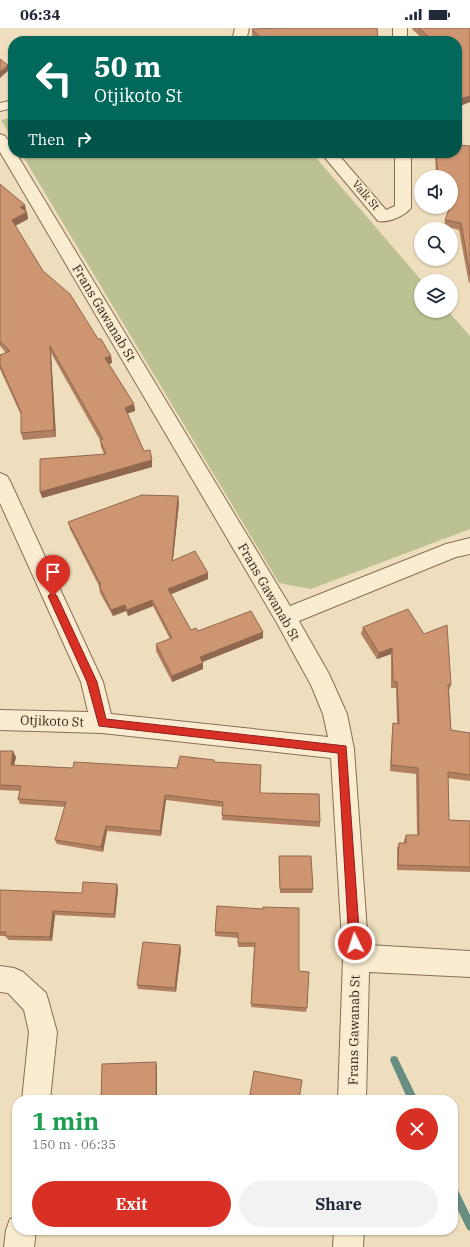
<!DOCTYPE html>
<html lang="en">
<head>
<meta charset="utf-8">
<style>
  body { margin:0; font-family:"IBM Plex Serif",serif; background:#f2f2f3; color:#1f2937; height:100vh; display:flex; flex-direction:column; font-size:15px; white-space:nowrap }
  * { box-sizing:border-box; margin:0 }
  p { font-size:13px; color:#747a83 }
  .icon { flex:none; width:22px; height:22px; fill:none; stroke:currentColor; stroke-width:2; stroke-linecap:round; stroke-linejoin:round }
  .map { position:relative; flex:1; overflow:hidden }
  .drawer { position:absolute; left:12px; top:1067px; width:446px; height:140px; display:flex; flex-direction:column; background:#fff; border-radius:16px; box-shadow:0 1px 3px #0004 }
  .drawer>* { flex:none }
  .banner { position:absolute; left:8px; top:8px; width:454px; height:122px; border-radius:16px; box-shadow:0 1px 3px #0004; background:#00695c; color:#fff; overflow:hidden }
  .buttons { position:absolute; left:414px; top:142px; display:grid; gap:8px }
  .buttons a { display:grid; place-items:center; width:44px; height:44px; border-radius:50%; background:#fff; box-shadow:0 1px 3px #0004; font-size:20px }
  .pin { position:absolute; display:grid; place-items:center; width:34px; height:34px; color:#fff; margin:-41px -17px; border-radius:50% 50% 50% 0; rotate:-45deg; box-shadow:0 0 4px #0007 }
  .pin .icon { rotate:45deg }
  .me { position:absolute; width:44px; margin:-22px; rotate:356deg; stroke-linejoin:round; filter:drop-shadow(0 0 3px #0008) }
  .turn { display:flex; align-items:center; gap:14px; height:84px; padding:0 20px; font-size:18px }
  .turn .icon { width:52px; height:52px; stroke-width:2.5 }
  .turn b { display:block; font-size:28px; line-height:34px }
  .then { display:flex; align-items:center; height:38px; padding:0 20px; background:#0003; gap:8px; font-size:15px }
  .round { display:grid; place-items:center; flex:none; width:42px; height:42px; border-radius:21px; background:#f2f2f3 }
  .headline { display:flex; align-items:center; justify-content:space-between; height:68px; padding:0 20px }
  h1 { font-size:24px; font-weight:800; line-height:30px; color:#1e9e55 }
  .button { display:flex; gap:8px; margin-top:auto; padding:8px 20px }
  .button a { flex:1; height:46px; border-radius:24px; background:#d93025; color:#fff; font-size:16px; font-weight:800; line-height:46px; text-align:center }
  .button a+a { background:#f2f2f3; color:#1f2937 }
  .status { display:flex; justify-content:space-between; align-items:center; height:28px; padding:0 20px; background:#fff; direction:ltr }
  .status svg { height:11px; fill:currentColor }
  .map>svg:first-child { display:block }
  .cemetery { fill:#bcc191 }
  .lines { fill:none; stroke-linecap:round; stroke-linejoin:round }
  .stream { fill:#688d83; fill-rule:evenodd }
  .minor-casing { stroke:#876e56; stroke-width:2 }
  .minor { fill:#faecd0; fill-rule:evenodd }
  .wall { fill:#b18061 }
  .shaded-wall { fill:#90684f }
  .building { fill:#ce9571; stroke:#90684f }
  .route { fill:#d93025; stroke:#8d1f18 }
  .labels { text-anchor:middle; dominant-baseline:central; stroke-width:3.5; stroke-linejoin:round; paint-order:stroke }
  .far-street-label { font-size:11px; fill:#35271b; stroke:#f6e9cc }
  .street-label { font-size:13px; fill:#35271b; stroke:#f6e9cc }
</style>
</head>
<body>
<div class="status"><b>06:34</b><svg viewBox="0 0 49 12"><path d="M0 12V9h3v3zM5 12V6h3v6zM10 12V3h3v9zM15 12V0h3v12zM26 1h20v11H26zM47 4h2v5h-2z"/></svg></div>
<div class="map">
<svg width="470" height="1219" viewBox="0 0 470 1219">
  <rect width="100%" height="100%" fill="#efdebd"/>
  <!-- cemetery -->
  <g class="cemetery">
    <path d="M13,89v23l-12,-20z"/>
    <path d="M21,125h291l110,128h-1v30h27l22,25v193l-159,60 -32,-6z"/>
  </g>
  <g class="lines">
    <!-- stream -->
    <g class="stream">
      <path d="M394,1028l3,1 21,43h-10l-18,-40 1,-3z"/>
      <path d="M453,1156l3,2 14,29v16l-3,-2 -14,-29z"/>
    </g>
    <defs>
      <g id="minor">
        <path d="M235,0h14l-3,13h-14z"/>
        <rect x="393" y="0" width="14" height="13"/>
        <path d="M13,72v8l-13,3v-8z"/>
        <path d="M0,106l5,2c4,5 8,10 8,17h3l274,453 156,-62 24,-6v16l-14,3 -157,64 30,53 18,40 7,35 14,196 102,6v26l-101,-5 -3,128h-28l5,-142 -12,-200 -229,-25 -102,-3v-20l88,2 -7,-30 -81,-179v-30l7,3 3,5 93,201 8,32 217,23 -5,-23 -12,-29 -34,-62 -277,-471z"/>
        <path d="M321,125h16l49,57 9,-4v-53h16v55c-6,8 -23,15 -33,13z"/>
        <path d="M0,938l14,2 9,4 23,21 3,10 8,29 -7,68h-28l7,-68 -5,-22 -16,-17 -8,-1z"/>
        <path d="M17,1189v13h19l-2,17h-30l2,-17 4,-11z"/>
        <path d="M334,1202h30l-1,17h-30z"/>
      </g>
    </defs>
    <!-- minor casing -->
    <use href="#minor" class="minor-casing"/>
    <!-- minor -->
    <use href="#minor" class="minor"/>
  </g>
  <!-- wall -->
  <g class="wall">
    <path d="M412,0h58v74l-13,5v-66h-32l-13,-12z"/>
    <path d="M252,1l126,12h-120l-6,-6z"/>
    <path d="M470,118v135l-1,3 -10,-54 -15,-4 1,-6 10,-23 -4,-2v-18h-15l-1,-24h22z"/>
    <path d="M0,156l25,21 3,14 -13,7 28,45 55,68 13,17 1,7 -3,1 25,40 1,7 -8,3 17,37 8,9v7l-110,31 62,-44 -3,-7 -1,-7 -49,-87 5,84 -33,3 -2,-7v-18l-21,-46v-14l6,-2 -6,-7z"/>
    <path d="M178,468l1,7 -6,57 35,13v6l-37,15 20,36 72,8 -61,24 1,7 -31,13 -16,-31v-7l14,-5 -17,-33 -25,10 -2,-5 -13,5 -13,-23 -1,-7 -29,-57 -2,-7z"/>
    <path d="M363,599l88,58 -2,6 2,39 19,3v48l-22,-3 1,42 21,1v51l-73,-2v-22l2,-5h5v-3l2,-5h11l-1,-61 -26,-3 2,-41 1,-7 4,1 -1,-36h-5v-34l-14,5 -16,-25z"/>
    <path d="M0,723l16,6 -2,8 59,3h104l37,-6 46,31 60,29v5l-98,-7 1,-13 -57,-7 -5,36 -54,-5 -4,21 -46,-8 -2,-4 10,-33 -45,-3 -2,-5 2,-8 -20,-1z"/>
    <path d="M279,828l34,33 -1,4h-32l-1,-33z"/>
    <path d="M117,856l1,5 -3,29 -60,-3 -3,26 -44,-1 -2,-4h-6v-46l82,3z"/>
    <path d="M217,878l82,65 8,37 -1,4 -55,-5 3,-60h-16v-9l-23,-2z"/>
    <path d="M181,921l-5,43 -38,-3 -1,-4z"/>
  </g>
  <!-- shaded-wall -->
  <g class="shaded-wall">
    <path d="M8,37l1,5 -9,8v-6z"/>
    <path d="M470,68v6l-13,5v-7z"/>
    <path d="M25,177l1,7 -6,-5z"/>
    <path d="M27,184l1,7 -15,8 -1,-7z"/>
    <path d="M50,318l1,7 5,84 -2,-7z"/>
    <path d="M111,328l1,7 -6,2 -1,-7z"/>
    <path d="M134,376l1,7 -10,3v-6z"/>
    <path d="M152,432v7l-110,31 -2,-6z"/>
    <path d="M178,468l1,7 -7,65v-7z"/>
    <path d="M208,545v6l-39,16 -1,-6z"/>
    <path d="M152,572l1,6 -25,10 -1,-6z"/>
    <path d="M125,577l1,6 -13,5 -2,-6z"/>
    <path d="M263,604v6l-63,25v-6z"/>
    <path d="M392,620l-1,6 -14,5 2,-6z"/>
    <path d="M203,635v6l-31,13v-6z"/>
    <path d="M13,723l3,6 -3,13 -2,-5z"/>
    <path d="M165,767l1,5 -5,36 -1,-5z"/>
    <path d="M106,798l1,5 -4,21 -2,-5z"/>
    <path d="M117,856l1,5 -3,29 -1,-4z"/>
    <path d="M53,883l2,4 -3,26 -2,-4z"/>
    <path d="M180,917l1,4 -5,43 -1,-4z"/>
    <path d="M156,1034l1,4v34h-1z"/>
    <path d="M83,1202h7l-8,3 -2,-2z"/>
  </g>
  <!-- building -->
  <g class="building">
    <path d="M279,0h98l1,13h-114l-12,-12z"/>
    <path d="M419,0h51v68l-13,4v-59h-28v-4z"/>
    <path d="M0,31l8,6 -8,7z"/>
    <path d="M457,117l13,1v129l-9,-52 -16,-3 5,-13h1l6,-16 -6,-4v-10h-13l-2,-24h21z"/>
    <path d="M0,156l25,21 -5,2 7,5 -15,8 31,51 27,23 28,45h3l10,17 -6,2 29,46 -9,4 19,43 6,-1 2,10 -112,32v-33l66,-5 -6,-14 3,-1 -53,-93 4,84 -33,3v-21l-21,-47v-10l10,-4 -10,-10z"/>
    <path d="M142,467l36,1 -6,65 23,-10 13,22 -40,16 23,41 5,-2 2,3 53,-20 12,21 -63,25 3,6 -31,13 -16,-32 16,-6 -20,-38 -25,10 -2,-5 -14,5 -12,-24 2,-1 -33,-63z"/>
    <path d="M408,581l16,25 23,-9 4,60 -3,-1 3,46 19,3v42l-22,-3 1,48 21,1v46l-72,-2 1,-22h7v-8h13l-1,-67 -27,-3 2,-42 6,1 -2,-42 -4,-1 -1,-33 -13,5 -16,-26z"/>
    <path d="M0,723h13l-2,14 62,3 1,-6 103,6 3,-12 34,4v2l47,3 -1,28 59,1 1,28 -98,-7 1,-13 -58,-7 -5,36 -54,-5 -5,21 -46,-7 11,-38 -48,-3 3,-13 -21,-1z"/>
    <path d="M279,828h32l2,33h-33z"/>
    <path d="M83,854l34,2 -3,30 -61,-3 -3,26 -45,-1 1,-4h-6v-42l82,3z"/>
    <path d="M217,878l46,3v-2l36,1v63l10,1 -2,36 -56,-4 4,-61h-17v-10l-23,-1z"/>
    <path d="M143,914l37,3 -5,43 -38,-3z"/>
    <path d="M156,1034v38h-55l1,-36z"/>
    <path d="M254,1043l48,9 -3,20h-50z"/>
  </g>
  <!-- route -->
  <path class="route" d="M53,564l4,4 40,86 9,37 240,27 14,197 -1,4 -4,1 -4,-1 -2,-4 -11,-190 -239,-27 -12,-44 -39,-86z"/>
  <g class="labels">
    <!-- far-street labels -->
    <g class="far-street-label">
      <text transform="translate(366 167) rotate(49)">Valk St</text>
    </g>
    <!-- street labels -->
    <g class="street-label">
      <text transform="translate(104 285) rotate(59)">Frans Gawanab St</text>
      <text transform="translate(269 564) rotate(60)">Frans Gawanab St</text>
      <text transform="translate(52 693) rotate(2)">Otjikoto St</text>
      <text transform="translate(354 1002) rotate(-89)">Frans Gawanab St</text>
    </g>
  </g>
</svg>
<div class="buttons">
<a><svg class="icon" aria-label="sound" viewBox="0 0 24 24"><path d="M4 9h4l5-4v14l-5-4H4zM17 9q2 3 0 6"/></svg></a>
<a><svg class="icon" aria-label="search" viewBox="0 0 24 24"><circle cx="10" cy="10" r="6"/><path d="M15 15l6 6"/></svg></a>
<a><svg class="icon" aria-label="layers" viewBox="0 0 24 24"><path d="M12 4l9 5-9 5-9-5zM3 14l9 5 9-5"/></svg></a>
</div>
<div class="pin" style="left:53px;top:568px;background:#d93025"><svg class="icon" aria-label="arrive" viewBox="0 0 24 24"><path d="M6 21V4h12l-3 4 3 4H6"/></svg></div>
<svg class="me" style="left:355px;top:915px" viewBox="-20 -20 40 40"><circle r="17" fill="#d93025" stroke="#fff" stroke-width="3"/><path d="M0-11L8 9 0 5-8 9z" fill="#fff"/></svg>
<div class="banner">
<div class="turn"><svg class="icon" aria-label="left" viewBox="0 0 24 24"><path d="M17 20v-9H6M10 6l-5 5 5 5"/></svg><div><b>50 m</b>Otjikoto St</div></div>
<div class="then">Then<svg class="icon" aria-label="right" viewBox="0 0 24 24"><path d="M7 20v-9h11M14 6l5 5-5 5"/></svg></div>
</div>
<section class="drawer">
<div class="headline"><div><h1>1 min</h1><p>150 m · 06:35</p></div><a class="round" style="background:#d93025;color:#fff"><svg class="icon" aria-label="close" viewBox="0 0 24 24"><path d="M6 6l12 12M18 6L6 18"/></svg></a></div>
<div class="button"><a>Exit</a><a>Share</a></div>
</section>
</div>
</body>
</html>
